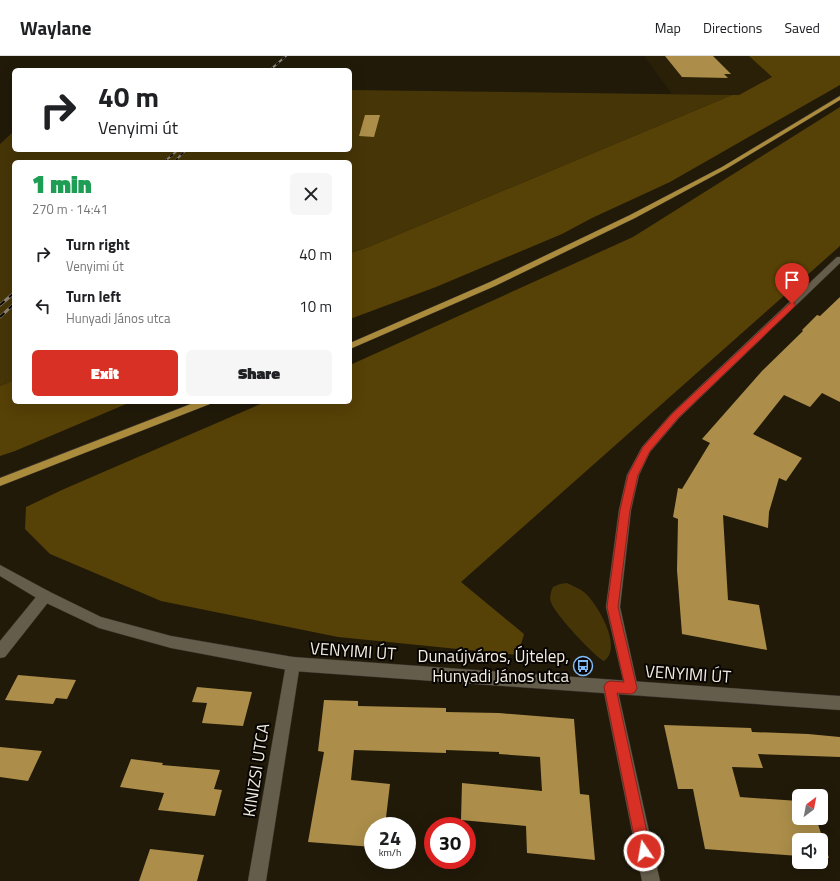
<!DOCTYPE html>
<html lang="en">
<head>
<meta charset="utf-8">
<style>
  body { margin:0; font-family:"Titillium Web",sans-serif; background:#f6f6f6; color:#202124; height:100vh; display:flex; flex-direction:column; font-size:15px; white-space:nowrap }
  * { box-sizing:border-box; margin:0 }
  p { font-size:13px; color:#757577 }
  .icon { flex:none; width:22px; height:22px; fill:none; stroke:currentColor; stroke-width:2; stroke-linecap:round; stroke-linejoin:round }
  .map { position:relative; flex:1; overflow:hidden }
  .sheet { position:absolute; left:12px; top:104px; width:340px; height:244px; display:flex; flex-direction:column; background:#fff; border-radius:6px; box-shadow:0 4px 16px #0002 }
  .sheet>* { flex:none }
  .banner { position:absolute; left:12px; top:12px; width:340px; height:84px; border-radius:6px; box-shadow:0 4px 16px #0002; background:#fff; color:#202124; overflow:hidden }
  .needle { width:26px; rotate:32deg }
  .tools { position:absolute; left:792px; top:733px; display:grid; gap:8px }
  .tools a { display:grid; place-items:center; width:36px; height:36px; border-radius:6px; background:#fff; box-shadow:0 4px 16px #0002; font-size:20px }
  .speed { position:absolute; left:364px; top:761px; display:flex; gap:8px; font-size:20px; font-weight:700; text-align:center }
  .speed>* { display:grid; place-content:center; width:52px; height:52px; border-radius:50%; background:#fff; box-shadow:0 4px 16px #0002; line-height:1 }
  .speed small { font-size:10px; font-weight:400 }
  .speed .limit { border:6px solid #d22; background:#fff; color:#111 }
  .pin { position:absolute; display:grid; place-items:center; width:34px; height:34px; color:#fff; margin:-41px -17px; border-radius:50% 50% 50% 0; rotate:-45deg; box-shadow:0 0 4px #0007 }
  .pin .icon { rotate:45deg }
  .me { position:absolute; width:44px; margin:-22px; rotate:348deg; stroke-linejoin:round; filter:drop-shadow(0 0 3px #0008) }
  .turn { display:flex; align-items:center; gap:14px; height:84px; padding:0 20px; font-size:18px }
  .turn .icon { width:52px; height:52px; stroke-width:2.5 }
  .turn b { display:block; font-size:28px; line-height:34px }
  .round { display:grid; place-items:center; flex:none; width:42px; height:42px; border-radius:6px; background:#f6f6f6 }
  .summary { display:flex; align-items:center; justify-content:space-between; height:68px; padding:0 20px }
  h1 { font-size:24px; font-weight:800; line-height:30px; color:#1e9e55 }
  .cta { display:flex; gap:8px; margin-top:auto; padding:8px 20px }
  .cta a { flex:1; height:46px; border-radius:6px; background:#d93025; color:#fff; font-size:16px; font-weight:800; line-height:46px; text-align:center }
  .cta a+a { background:#f6f6f6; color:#202124 }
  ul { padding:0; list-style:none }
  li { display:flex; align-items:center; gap:12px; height:52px; padding:0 20px }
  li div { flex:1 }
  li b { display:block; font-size:15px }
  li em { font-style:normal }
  header { display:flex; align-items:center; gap:24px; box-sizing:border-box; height:56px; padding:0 20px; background:#fff; border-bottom:1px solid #e0e0e0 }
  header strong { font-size:19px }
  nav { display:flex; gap:22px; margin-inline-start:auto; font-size:14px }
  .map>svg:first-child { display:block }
  .built { fill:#2a2008 }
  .green { fill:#463507 }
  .forest { fill:#564106 }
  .building { fill:#ac8e4a }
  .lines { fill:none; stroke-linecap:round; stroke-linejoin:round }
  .minor-casing { stroke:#38332d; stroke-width:1 }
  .tertiary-casing { stroke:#38332d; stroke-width:1 }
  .primary-casing { stroke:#38332d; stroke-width:1 }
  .minor { fill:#655d4b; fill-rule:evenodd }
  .tertiary { fill:#655d4b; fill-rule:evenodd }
  .primary { fill:#ab8c3d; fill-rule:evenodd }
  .rail-far1-casing { stroke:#8d8779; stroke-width:2 }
  .rail-casing { stroke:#8d8779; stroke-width:3 }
  .rail-far1 { stroke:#080502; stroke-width:1.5; stroke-dasharray:4; stroke-linecap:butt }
  .rail { stroke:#080502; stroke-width:2; stroke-dasharray:6; stroke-linecap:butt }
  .route { fill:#d93025; stroke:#8d1f18 }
  .labels { text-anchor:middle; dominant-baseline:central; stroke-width:4; stroke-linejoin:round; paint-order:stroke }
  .near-street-label { font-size:17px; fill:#f1ede2; stroke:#080502 }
  .near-poi-label { font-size:17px; fill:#f1ede2; stroke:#080502; text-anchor:end }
</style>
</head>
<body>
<header>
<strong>Waylane</strong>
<nav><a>Map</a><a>Directions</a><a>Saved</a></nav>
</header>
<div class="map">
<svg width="840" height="825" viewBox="0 0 840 825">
  <rect width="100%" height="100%" fill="#211a09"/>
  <!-- built -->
  <path class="built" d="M644,0h105l23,21 -33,18 -67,-1z"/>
  <!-- green -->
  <g class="green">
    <path d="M350,34l382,5 -366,153 -16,5v-91h-336v218l-14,6v-242l14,-13v19h336z"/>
    <path d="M567,527c5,3 12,5 17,9 13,11 40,56 20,69 -9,-4 -51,-49 -53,-59 -2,-4 0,-11 2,-15l7,-3z"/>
  </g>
  <!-- forest -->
  <g class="forest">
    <path d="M749,0h91v29l-170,97 -78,36 -30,16 -126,53 -86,32v-66l16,-5 366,-153h7l33,-18z"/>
    <path d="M840,51v139l-379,336 63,52 -6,21 -180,-18 -177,-36 -111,-47 -25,-25 1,-22 38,-18 201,-87h85v-37l283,-128z"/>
    <path d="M14,324v22h117l-116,49 -15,5v-70z"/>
  </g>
  <!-- building -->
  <g class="building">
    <path d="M665,0h48l18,18h-7l4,4 -46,-1z"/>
    <path d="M365,59h15l-6,22 -15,-1z"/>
    <path d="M840,241v105l-18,-9 -12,14 -26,-12 -31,39 49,24 -16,23 -7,-3 -10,34 -1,16 -45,-13 5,85 31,5 8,45 -85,-16 -5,-64 1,-51 -5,-2 5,-29 4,1 28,-46 -8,-4 60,-68 41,-40 -1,-1 15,-15 3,1z"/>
    <path d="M18,619l58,5 -9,19 -11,-1 -3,6 -48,-4z"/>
    <path d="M197,631l55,5 -9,34 -41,-3 5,-20 -15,-1z"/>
    <path d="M324,644l34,1v5l88,2v4l53,1 75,6 6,75 9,1 6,65 -68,-7 -1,-27 -65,-6 1,-37 80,8 -2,-34 -41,-3v-2l-53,-2v3l-92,-3 -3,30 39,4 -5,42h-12v21l-65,-5 16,-90 -6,-1z"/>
    <path d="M664,669l87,3 1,4 56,2 32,3v20l-82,-3 5,14 -31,-1 8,30 59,4v17h17l13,40 -8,-1v-17h-22v16l-94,-7 -12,-60h-15z"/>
    <path d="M0,691l42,4 -14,30 -28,-4z"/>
    <path d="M131,703l32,4 -1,2 58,5 -6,19 8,1 -7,26 -57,-6 6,-17 -44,-6z"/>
    <path d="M150,793l54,6 -7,26h-58z"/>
  </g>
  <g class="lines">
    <defs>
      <g id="minor">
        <path d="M837,201h3v6l-161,155 -29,34 -11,23 -8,35 -11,97 18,81 -2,5 -5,2 -5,-2 -20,-86 13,-97 8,-35 15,-28 29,-33z"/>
        <path d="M45,534l5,2 2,4 -2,4 -45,57 -5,1v-17l40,-49z"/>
        <path d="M293,601l5,2 2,5 -34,217h-18l38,-217 2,-5z"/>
        <path d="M610,624l5,2 2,5 43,194h-18l-39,-194 2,-5z"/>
      </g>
      <path id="tertiary" d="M0,509l50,27 51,25 70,19 122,21 547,39v14l-547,-39 -122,-23 -72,-20 -59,-28 -40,-24z"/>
      <g id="primary">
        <path d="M840,40v4l-114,69 -91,49 -140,68 -145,63v-6l140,-61 140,-67 92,-48z"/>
        <path d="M196,346h15l-1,2 -210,82v-8z"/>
      </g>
    </defs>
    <!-- minor casing -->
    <use href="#minor" class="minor-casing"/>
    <!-- tertiary casing -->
    <use href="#tertiary" class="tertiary-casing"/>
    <!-- primary casing -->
    <use href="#primary" class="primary-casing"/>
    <!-- minor -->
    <use href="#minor" class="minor"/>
    <!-- tertiary -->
    <use href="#tertiary" class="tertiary"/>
    <!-- primary -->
    <use href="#primary" class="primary"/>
    <defs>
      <g id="rail-far1">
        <path d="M270,14l16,-14"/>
        <path d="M175,105l11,-11"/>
        <path d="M164,106l14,-12"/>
      </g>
      <g id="rail">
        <path d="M0,249l14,-12"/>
        <path d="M0,261l14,-13"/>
      </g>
    </defs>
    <!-- rail-far1 casing -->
    <use href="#rail-far1" class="rail-far1-casing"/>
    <!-- rail casing -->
    <use href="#rail" class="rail-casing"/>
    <!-- rail-far1 -->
    <use href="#rail-far1" class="rail-far1"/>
    <!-- rail -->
    <use href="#rail" class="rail"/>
  </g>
  <!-- route -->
  <path class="route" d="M792,246l3,1v3l-117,112 -28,33 -12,24 -8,35 -12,97 19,81 -2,4 -4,2 -14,-1 34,158 -2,5 -5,2 -5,-2 -2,-5 -33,-164 2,-4 4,-2 14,1 -17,-75 13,-97 8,-35 15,-28 29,-33 118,-111z"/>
  <!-- icons -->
  <defs>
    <symbol id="bus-ring" viewBox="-11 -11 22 22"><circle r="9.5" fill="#080502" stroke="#82bcfa" stroke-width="1.5"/><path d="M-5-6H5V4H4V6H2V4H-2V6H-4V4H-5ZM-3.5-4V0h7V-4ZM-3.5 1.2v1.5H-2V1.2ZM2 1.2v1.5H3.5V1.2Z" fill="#82bcfa"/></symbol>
  </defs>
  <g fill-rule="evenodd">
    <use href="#bus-ring" x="572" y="599" width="22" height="22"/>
  </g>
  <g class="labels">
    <!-- near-street labels -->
    <g class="near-street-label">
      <text transform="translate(353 595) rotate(4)">VENYIMI ÚT</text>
      <text transform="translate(688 618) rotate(4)">VENYIMI ÚT</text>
      <text transform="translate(256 714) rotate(-81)">KINIZSI UTCA</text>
    </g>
    <!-- near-poi labels -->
    <g class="near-poi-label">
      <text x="569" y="600">Dunaújváros, Újtelep,<tspan x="569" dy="20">Hunyadi János utca</tspan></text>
    </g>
  </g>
</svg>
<div class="tools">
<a><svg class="needle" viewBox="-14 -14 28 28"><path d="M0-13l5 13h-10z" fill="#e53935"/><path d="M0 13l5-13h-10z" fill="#757577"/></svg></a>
<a><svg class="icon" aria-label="sound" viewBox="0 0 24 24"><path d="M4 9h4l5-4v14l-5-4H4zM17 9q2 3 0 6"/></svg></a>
</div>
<div class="speed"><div>24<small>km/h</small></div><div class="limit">30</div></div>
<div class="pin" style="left:792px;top:248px;background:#d93025"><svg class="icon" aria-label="arrive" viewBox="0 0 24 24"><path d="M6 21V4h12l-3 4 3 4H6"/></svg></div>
<svg class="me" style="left:644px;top:795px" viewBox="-20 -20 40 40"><circle r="17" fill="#d93025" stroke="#fff" stroke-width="3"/><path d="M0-11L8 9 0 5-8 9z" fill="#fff"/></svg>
<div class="banner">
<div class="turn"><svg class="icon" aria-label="right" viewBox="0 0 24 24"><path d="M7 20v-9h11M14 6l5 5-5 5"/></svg><div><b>40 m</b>Venyimi út</div></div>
</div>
<section class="sheet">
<div class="summary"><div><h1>1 min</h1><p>270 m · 14:41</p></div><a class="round"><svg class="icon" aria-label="close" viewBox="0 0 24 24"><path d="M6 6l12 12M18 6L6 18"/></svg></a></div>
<ul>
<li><svg class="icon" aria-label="right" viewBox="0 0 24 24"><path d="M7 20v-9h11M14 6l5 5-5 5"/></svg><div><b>Turn right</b><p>Venyimi út</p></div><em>40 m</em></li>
<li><svg class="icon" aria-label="left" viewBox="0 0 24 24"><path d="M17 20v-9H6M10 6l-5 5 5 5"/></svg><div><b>Turn left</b><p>Hunyadi János utca</p></div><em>10 m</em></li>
</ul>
<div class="cta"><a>Exit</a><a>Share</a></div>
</section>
</div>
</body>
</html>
